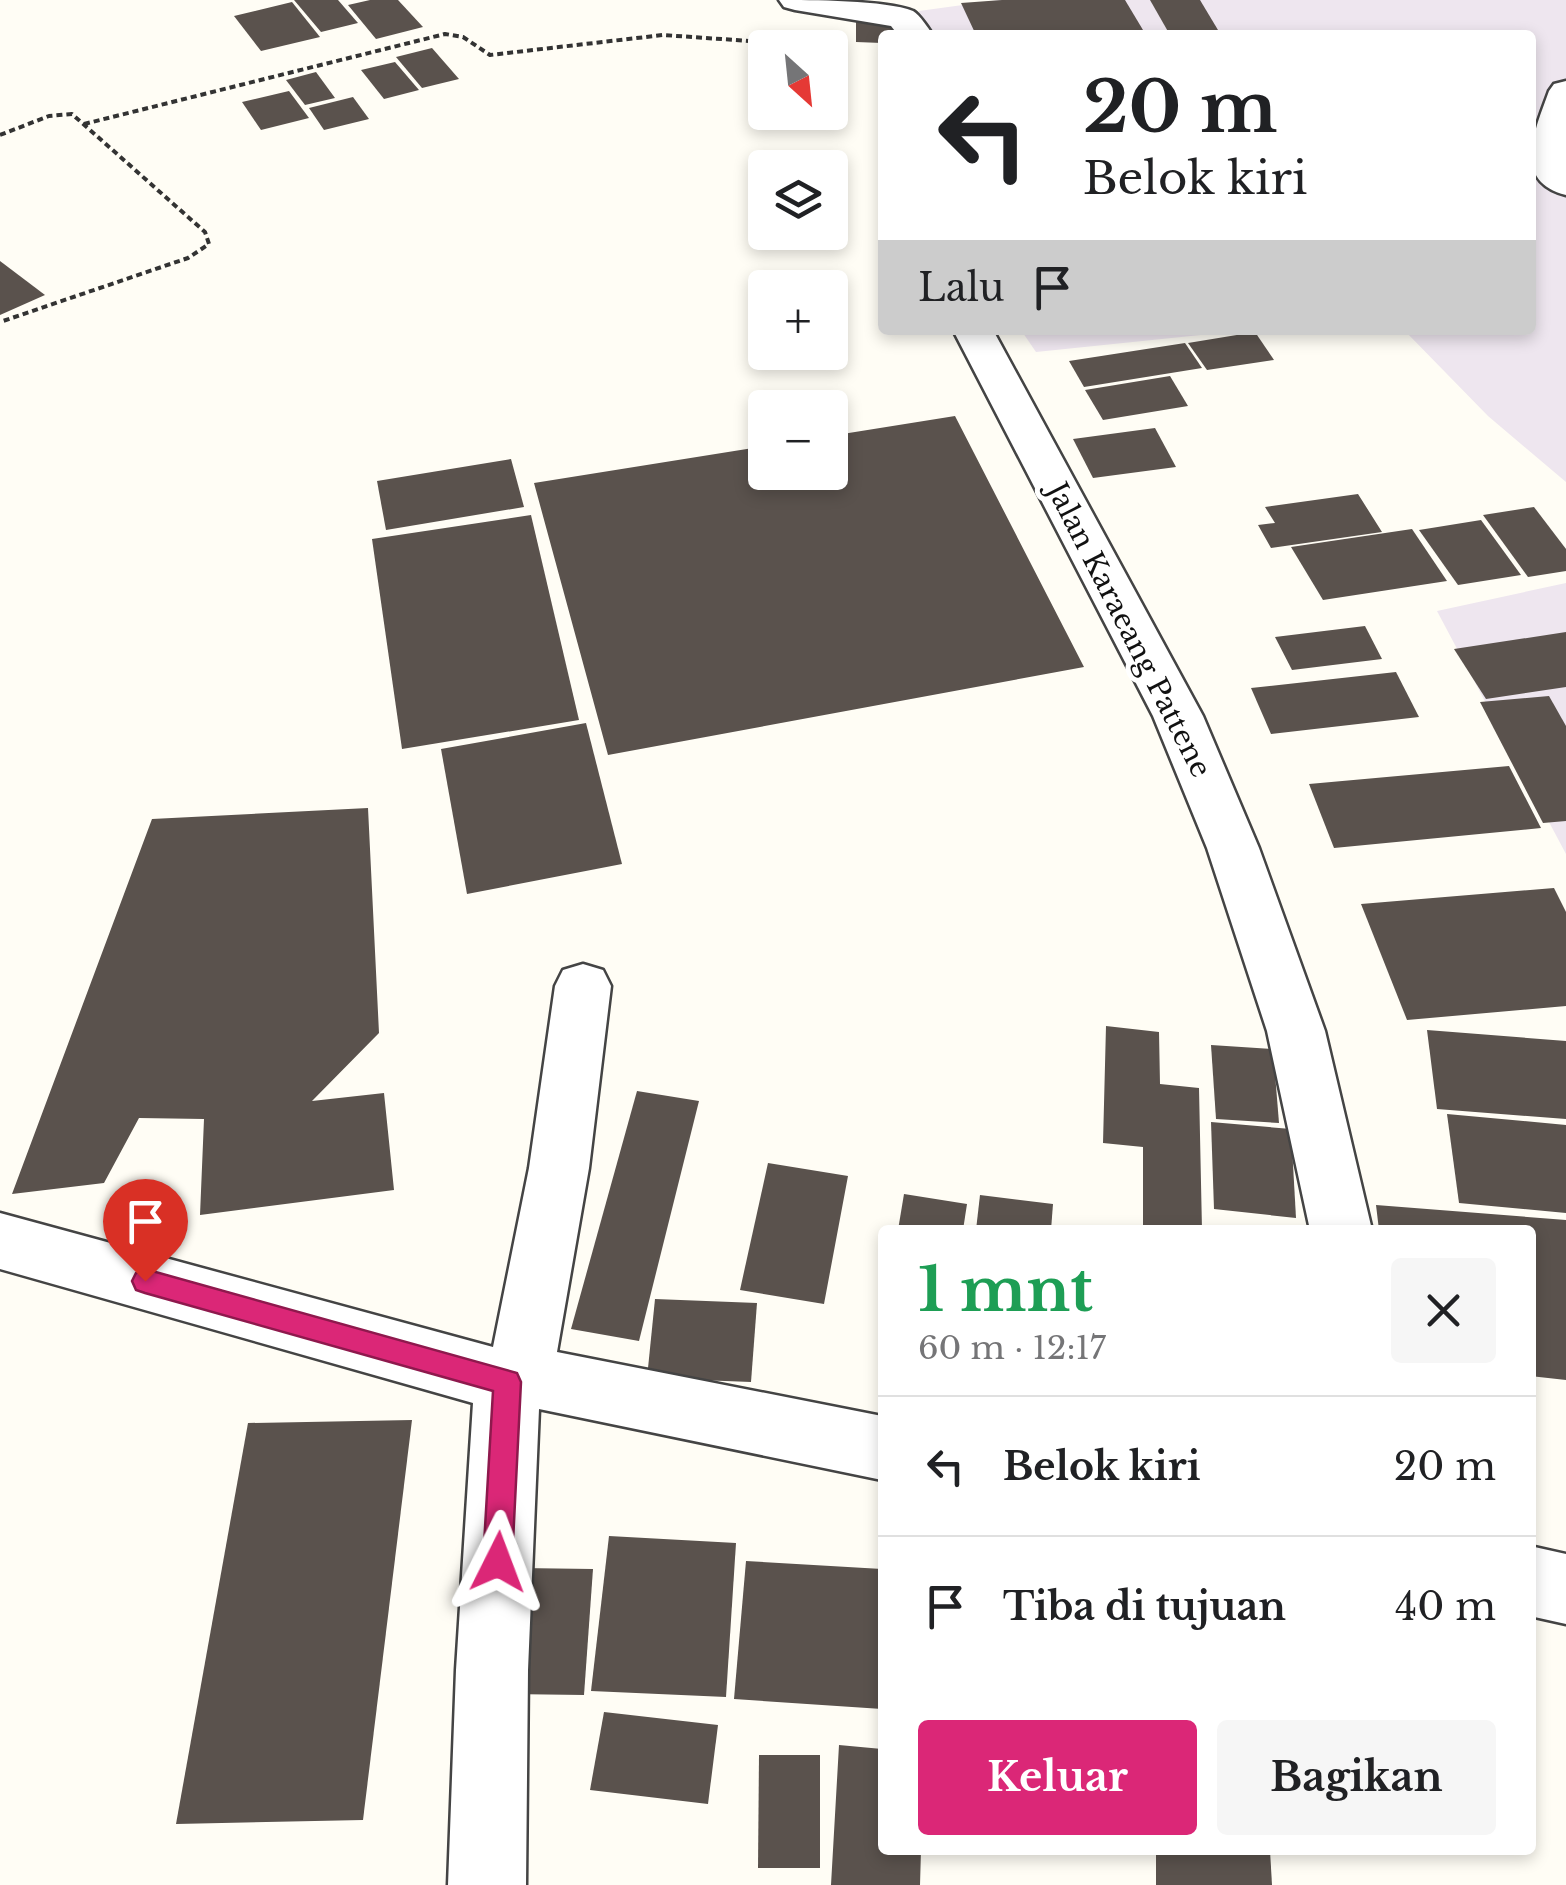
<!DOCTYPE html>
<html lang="id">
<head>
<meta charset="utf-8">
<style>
  body { margin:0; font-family:"Libre Baskerville",serif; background:#f6f6f6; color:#202124; height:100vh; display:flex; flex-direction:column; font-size:38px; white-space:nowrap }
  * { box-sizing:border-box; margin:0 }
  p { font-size:32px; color:#757577 }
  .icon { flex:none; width:55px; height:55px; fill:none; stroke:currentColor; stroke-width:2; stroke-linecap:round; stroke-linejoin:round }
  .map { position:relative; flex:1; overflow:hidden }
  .panel { position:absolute; left:878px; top:1225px; width:658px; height:630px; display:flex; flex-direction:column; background:#fff; border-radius:10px; box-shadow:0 5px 15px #0003 }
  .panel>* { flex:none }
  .top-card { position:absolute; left:878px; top:30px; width:658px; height:305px; border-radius:10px; box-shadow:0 5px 15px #0003; background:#fff; color:#202124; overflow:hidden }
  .needle { width:65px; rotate:153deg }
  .controls { position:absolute; left:748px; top:30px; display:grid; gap:20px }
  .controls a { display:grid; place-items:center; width:100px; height:100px; border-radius:10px; background:#fff; box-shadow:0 5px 15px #0003; font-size:50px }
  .pin { position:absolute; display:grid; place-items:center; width:85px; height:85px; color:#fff; margin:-102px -42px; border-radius:50% 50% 50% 0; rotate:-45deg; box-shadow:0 0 10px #0007 }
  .pin .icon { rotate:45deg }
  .me { position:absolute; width:110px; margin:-55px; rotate:3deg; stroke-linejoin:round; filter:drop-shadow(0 0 8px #0008) }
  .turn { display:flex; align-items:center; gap:35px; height:210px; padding:0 40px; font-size:45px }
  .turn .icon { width:130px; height:130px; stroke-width:2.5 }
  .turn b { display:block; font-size:70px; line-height:85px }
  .then { display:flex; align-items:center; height:95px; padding:0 40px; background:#0003; gap:20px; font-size:38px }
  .round { display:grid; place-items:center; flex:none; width:105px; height:105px; border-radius:10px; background:#f6f6f6 }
  .summary { display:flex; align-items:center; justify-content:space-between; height:170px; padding:0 40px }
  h1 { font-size:60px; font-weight:800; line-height:75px; color:#1e9e55 }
  .button { display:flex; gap:20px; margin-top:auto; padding:20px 40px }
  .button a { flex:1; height:115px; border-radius:10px; background:#db2777; color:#fff; font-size:40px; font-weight:800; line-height:115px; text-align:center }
  .button a+a { background:#f6f6f6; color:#202124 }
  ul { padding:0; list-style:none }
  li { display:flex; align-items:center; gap:30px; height:140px; padding:0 40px; border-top:2px solid #e0e0e0 }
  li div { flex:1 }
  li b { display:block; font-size:38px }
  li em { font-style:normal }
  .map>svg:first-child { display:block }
  .industrial { fill:#eee6ef }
  .building { fill:#5a524d }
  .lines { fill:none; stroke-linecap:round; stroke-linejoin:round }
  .minor-casing { stroke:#444; stroke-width:5 }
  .path { stroke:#333; stroke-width:4; stroke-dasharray:6 4; stroke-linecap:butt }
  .minor { fill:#fff; fill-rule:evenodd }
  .route { fill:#db2777; stroke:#8e194d; stroke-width:2.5 }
  .labels { text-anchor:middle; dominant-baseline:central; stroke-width:10; stroke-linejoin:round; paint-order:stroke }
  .street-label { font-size:28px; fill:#111; stroke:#fff }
</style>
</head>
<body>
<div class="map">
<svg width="1566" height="1885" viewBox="0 0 1566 1885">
  <rect width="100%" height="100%" fill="#fffdf5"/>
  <!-- industrial -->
  <g class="industrial">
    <path d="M999,0h567v482l-78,-66 -84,-86h126v-295h-611v-24z"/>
    <path d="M1021,330h228l-213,22z"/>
    <path d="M1566,583v271l-129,-243z"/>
  </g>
  <!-- building -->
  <g class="building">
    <path d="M294,0h44l20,23 -37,9z"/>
    <path d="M370,0h28l25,27 -47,12 -28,-34z"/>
    <path d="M1002,0h123l21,35h-170l-15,-32z"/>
    <path d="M1150,0h50l21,35h-51z"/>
    <path d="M292,2l28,35 -59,14 -27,-35z"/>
    <path d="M856,16h45v19h-19v8l-26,-1z"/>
    <path d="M432,48l27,31 -37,9 -26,-31z"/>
    <path d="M395,62l24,28 -35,9 -23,-29z"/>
    <path d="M316,72l19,26 -30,7 -19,-25z"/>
    <path d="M289,91l20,27 -48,12 -19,-28z"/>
    <path d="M353,97l16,22 -45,11 -15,-22z"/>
    <path d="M0,261l45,34 -45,20z"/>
    <path d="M1255,332l19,28 -67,10 -19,-27z"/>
    <path d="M1185,343l17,25 -118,19 -15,-26z"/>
    <path d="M1170,376l18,30 -85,14 -18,-30z"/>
    <path d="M955,416l129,251 -476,88 -74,-272 231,-37v26h65v-36z"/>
    <path d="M1155,428l21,39 -83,11 -20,-39z"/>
    <path d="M511,459l13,48 -138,23 -9,-49z"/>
    <path d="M1358,494l24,38 -111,16 -13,-23 17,-2 -10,-16z"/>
    <path d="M1534,507l32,42v22l-38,6 -45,-62z"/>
    <path d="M531,515l48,205 -177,29 -30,-210z"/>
    <path d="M1481,520l40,55 -63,10 -39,-55z"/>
    <path d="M1412,529l35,52 -124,19 -32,-53z"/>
    <path d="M1365,626l17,33 -90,11 -17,-33z"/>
    <path d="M1566,632v55l-80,12 -32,-50z"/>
    <path d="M1396,672l23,45 -148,17 -20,-46z"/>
    <path d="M1549,696l17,30v95l-23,2 -63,-121z"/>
    <path d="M586,723l36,141 -155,30 -26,-145z"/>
    <path d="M1509,766l32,62 -207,20 -25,-64z"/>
    <path d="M368,808l11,225 -67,68 72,-8 10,97 -194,25 4,-96 -65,-1 -35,65 -92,11 140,-375z"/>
    <path d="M1554,888l12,24v94l-159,14 -46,-116z"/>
    <path d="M1106,1026l53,6 1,52 39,4 3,142h-59v-83l-40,-4z"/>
    <path d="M1427,1030l139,11v78l-129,-10z"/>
    <path d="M1211,1045l62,4 6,74 -63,-4z"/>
    <path d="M637,1091l62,10 -60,240 -68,-12z"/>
    <path d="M1447,1114l119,11v88l-107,-10z"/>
    <path d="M1211,1122l80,7 5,89 -82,-9z"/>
    <path d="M768,1163l80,13 -24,128 -84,-14z"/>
    <path d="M904,1194l63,10 -4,26h-65z"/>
    <path d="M980,1195l73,9 -2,26h-75z"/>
    <path d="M1376,1205l190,15v160l-36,-4v-146h-151z"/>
    <path d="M655,1299l102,4 -6,79 -104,-4z"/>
    <path d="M412,1420l-49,400 -187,4 72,-401z"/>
    <path d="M609,1536l127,7 -10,154 -135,-6z"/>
    <path d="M746,1561l136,8v140l-148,-10z"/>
    <path d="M520,1568l73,1 -9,126 -77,-1z"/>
    <path d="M604,1712l114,13 -10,79 -118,-14z"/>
    <path d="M839,1745l43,4v101h39l-1,35h-89z"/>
    <path d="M759,1755h61v113h-62z"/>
    <path d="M1156,1850h114l2,35h-116z"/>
  </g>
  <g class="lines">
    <defs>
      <g id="minor">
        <path d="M779,0c31,0 107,0 134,11 7,4 15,17 20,24h-35l-7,-9 -96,-16 -11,-3z"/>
        <path d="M1566,81v114c-56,-14 -30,-67 -17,-104l5,-7z"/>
        <path d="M953,330h40l210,386 56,132 66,183 47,199h-62l-43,-199 -60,-183 -54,-132z"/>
        <path d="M583,964l20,6 8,16 -22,182 -32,184 325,64v64l-343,-71 -11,261 -2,215h-78l8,-215 17,-267 -473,-134v-56l493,134 36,-179 26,-182 8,-16z"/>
        <path d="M1530,1546l36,8v70l-36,-8z"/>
      </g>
    </defs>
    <!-- minor casing -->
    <use href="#minor" class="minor-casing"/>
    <!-- path -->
    <g class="path">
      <path d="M84,124l361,-90 18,3 27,18 173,-20 173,12"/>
      <path d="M0,135l49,-19 23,-2 133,118 4,12 -21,14 -188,64"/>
    </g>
    <!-- minor -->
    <use href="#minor" class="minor"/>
  </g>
  <!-- route -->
  <path class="route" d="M145,1269l372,104 4,9 -9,180 -4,10 -10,4 -10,-4 -5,-10 10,-171 -348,-98 -9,-3 -4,-9 4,-8z"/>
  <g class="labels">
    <!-- street labels -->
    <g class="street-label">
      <text transform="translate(1129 630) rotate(63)">Jalan Karaeang Pattene</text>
    </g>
  </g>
</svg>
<div class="controls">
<a><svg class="needle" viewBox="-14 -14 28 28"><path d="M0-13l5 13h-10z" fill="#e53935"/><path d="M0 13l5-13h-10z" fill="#757577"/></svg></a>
<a><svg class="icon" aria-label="layers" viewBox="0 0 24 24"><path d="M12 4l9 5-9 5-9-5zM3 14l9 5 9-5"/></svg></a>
<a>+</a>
<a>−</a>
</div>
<div class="pin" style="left:145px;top:1281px;background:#d93025"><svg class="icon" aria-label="arrive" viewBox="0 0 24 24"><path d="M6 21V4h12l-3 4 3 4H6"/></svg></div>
<svg class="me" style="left:498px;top:1562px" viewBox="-20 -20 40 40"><path d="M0-17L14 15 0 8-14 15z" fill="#db2777" stroke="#fff" stroke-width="4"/></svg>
<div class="top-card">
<div class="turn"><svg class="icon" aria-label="left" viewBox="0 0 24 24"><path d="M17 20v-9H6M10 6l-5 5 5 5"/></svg><div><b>20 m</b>Belok kiri</div></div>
<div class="then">Lalu<svg class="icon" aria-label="arrive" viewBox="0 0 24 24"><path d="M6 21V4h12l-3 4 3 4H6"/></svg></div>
</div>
<section class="panel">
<div class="summary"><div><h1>1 mnt</h1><p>60 m · 12:17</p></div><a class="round"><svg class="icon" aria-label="close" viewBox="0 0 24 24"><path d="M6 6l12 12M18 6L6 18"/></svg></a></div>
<ul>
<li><svg class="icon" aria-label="left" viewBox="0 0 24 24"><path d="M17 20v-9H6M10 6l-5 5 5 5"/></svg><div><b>Belok kiri</b></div><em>20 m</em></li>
<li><svg class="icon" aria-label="arrive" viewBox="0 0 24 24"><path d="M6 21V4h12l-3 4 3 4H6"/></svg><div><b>Tiba di tujuan</b></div><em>40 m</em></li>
</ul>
<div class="button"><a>Keluar</a><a>Bagikan</a></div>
</section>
</div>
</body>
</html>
